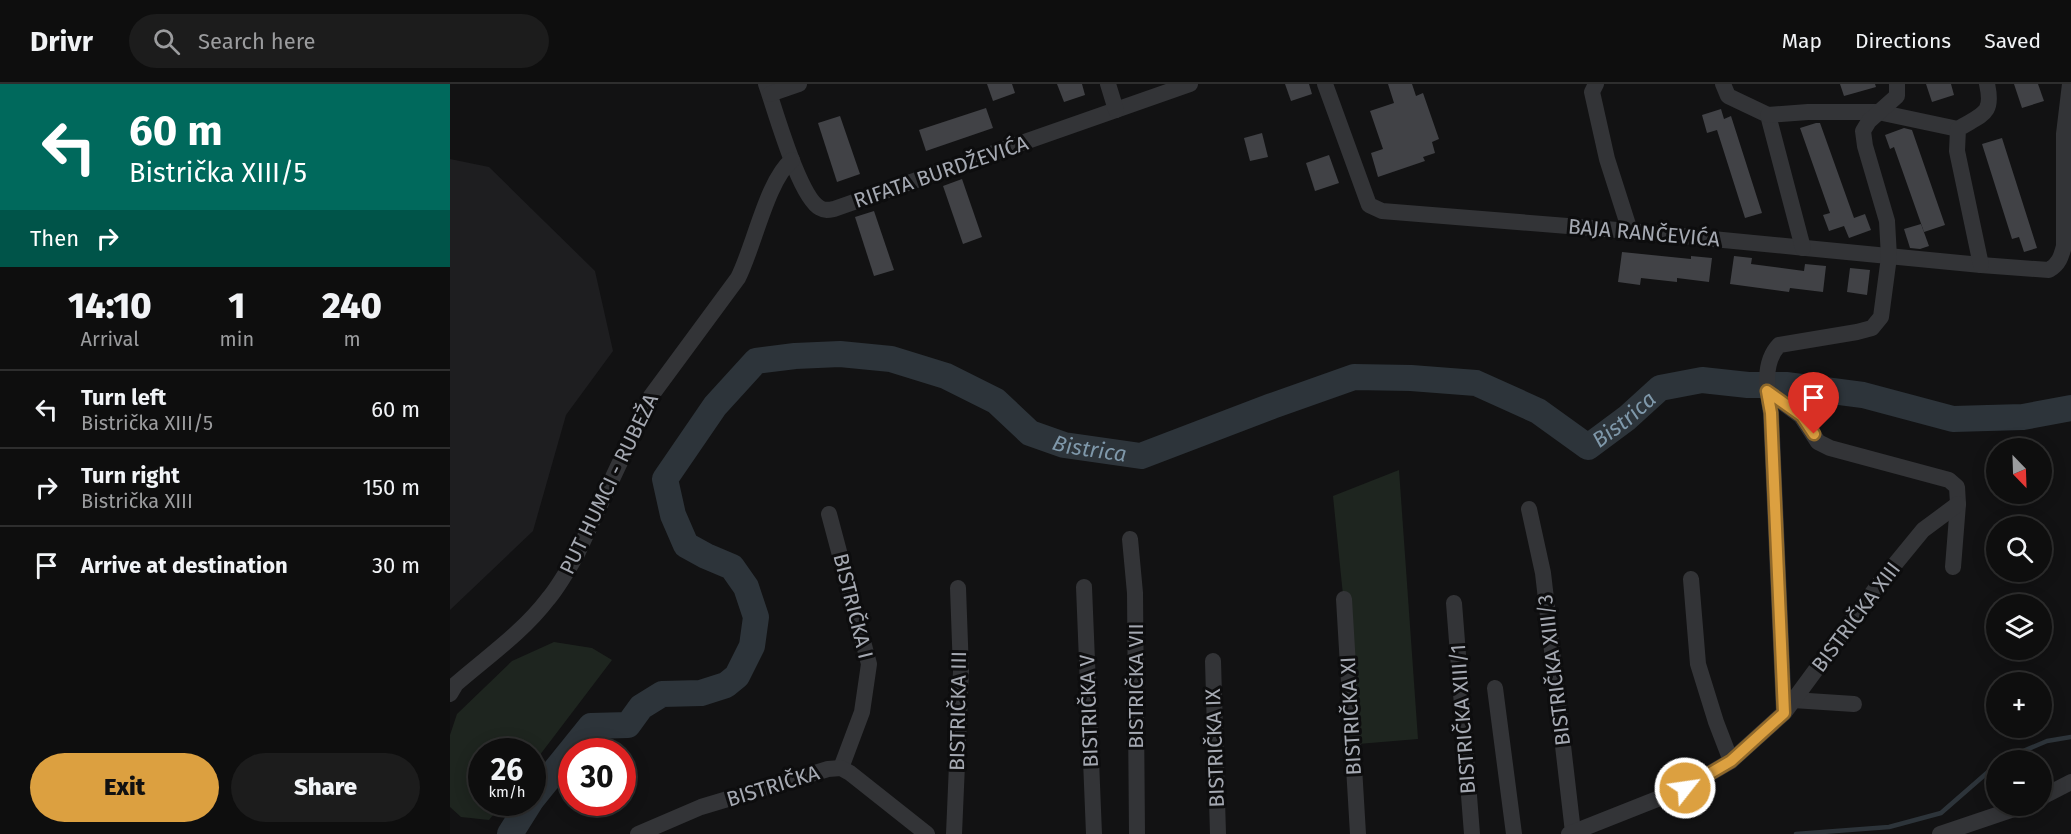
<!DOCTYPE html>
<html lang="en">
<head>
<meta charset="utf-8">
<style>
  body { margin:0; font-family:"Fira Sans",sans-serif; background:#1c1c1c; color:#f1f3f6; height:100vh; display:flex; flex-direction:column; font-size:22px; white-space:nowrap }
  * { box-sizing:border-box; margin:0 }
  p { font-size:20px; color:#9b9c9e }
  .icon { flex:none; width:33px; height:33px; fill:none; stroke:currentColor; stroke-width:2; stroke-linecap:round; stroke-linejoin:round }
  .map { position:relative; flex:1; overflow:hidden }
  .sheet { display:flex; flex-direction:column; background:#0e0e0e; width:450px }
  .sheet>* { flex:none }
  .top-card { background:#00695c; color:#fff; overflow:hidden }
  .needle { width:39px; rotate:157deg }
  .fabs { position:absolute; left:1536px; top:354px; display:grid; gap:12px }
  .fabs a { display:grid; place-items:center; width:66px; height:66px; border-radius:50%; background:#0e0e0e; box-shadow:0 3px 15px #0003,0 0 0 2px #2e2e2e; font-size:30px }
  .speed { position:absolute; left:18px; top:654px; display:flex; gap:12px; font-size:30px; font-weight:700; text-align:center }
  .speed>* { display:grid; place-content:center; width:78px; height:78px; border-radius:50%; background:#0e0e0e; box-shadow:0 3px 15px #0003,0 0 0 2px #2e2e2e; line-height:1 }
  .speed small { font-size:15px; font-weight:400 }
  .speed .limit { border:9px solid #d22; background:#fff; color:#111 }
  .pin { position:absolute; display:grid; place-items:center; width:51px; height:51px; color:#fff; margin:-62px -26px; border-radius:50% 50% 50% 0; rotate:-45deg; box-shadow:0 0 6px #0007 }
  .pin .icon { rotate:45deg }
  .me { position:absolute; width:66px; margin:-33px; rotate:60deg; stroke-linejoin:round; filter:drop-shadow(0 0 4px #0008) }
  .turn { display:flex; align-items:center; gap:21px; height:126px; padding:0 30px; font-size:27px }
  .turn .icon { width:78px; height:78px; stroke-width:2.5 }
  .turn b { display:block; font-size:42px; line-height:51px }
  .then { display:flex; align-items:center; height:57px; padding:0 30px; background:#0003; gap:12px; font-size:22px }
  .eta { display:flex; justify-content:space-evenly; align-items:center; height:102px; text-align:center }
  .eta b { font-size:36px; font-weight:800; line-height:42px }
  .button { display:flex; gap:12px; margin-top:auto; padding:12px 30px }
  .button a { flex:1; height:69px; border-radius:36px; background:#dca040; color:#111; font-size:24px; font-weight:800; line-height:69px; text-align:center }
  .button a+a { background:#1c1c1c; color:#f1f3f6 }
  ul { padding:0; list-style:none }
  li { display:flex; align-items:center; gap:18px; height:78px; padding:0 30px; border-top:2px solid #2e2e2e }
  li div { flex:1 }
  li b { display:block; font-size:22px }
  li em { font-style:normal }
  header { display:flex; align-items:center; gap:36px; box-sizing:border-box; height:84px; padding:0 30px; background:#0e0e0e; border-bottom:2px solid #2e2e2e }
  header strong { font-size:28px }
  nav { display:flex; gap:33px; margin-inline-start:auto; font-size:21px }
  .search { width:420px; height:54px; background:#1c1c1c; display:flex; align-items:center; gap:15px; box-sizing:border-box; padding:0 21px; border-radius:33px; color:#9b9c9e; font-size:22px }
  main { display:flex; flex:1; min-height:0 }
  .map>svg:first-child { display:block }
  .built { fill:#1e1e20 }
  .green { fill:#1e251f }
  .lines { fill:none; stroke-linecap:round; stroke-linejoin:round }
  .stream { stroke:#2d343a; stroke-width:4.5 }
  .river { stroke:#2d343a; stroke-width:26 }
  .building { fill:#414246 }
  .minor { stroke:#333437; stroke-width:16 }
  .route-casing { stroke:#8f682a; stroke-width:15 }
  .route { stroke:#dca040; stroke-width:10 }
  .labels { text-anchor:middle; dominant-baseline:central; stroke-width:6; stroke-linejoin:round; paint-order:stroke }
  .street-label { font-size:21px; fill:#a5a9b2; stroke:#0d0d0e }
  .water-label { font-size:22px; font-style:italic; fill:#7f98aa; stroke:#0d0d0e }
</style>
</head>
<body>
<header>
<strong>Drivr</strong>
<div class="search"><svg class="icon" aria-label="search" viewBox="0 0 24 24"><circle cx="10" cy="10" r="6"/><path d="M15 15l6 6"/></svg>Search here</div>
<nav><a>Map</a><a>Directions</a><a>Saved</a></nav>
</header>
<main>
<section class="sheet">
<div class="top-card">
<div class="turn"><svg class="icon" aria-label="left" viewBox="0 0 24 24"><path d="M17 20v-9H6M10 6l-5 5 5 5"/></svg><div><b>60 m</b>Bistrička XIII/5</div></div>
<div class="then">Then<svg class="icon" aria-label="right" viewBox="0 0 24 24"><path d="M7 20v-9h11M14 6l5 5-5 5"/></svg></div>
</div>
<div class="eta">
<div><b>14:10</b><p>Arrival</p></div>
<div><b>1</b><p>min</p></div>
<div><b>240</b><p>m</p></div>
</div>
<ul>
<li><svg class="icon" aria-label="left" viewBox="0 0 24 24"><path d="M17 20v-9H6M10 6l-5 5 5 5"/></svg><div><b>Turn left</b><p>Bistrička XIII/5</p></div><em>60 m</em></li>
<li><svg class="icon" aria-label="right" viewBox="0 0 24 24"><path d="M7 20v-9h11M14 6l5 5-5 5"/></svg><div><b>Turn right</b><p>Bistrička XIII</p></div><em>150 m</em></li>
<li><svg class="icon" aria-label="arrive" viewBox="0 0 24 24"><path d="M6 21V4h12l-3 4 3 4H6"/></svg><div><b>Arrive at destination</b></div><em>30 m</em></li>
</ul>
<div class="button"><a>Exit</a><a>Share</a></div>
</section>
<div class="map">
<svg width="1621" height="750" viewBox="0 0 1621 750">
  <rect width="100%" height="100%" fill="#121213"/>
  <!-- built -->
  <path class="built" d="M0,75l39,8 106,104 18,80 -47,64 -33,116 -83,79z"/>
  <!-- green -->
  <g class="green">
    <path d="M949,386l19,269 -60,5 -25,-248z"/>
    <path d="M104,558l38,6 20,12 -79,104 -1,-12h-50v50l21,1 -14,17 -28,-3 -11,-10v-72l7,-21 55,-53z"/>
  </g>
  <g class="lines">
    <!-- stream -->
    <g class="stream">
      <path d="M1552,676l45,-19 24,-4"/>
      <path d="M1346,750l93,-7 52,-14 55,-48"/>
    </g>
    <!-- river -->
    <g class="river">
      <path id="s1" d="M82,715l59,-73 37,-1 13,-18 21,-13 39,-1 25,-8 11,-9 15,-30 4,-29 -10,-30 -14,-20 -26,-11 -20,-11 -13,-30 -8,-36 50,-73 41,-45 39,-5 45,-2 51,5 55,17 50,25 34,32 34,12 77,11 131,-50 82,-29 57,1 65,5 62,28 50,36 39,-29 33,-30 42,-8 46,5h38l77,10 90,24 70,-2 48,-9"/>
      <path d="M60,750l20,-32"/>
    </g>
  </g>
  <!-- building -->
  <g class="building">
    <path d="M537,0h25l3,9 -22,8z"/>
    <path d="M607,0h25l3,11 -21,7z"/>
    <path d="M835,0h24l3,10 -21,7z"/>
    <path d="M938,0h24l4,12 7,-3 16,46 -7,3 3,11 -12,4 2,4 -47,16 -7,-24 12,-4 -13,-38 24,-8z"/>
    <path d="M1390,0h35l1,3 -32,9z"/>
    <path d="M1476,0h25l3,11 -22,7z"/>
    <path d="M1564,0h24l6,17 -22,7z"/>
    <path d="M536,24l7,20 -67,23 -7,-21z"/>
    <path d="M1271,25l3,10 7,-3 31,97 -17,5 -28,-88 -10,3 -5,-18z"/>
    <path d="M390,32l20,58 -23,8 -19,-59z"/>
    <path d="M1366,39h4l34,95 11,-4 6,16 -22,8 -5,-12 -15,5 -6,-16 7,-2 -30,-85z"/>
    <path d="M1454,44l8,2 33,95 -21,7 -30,-85 -4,2 -5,-14z"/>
    <path d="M812,49l6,24 -18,4 -6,-23z"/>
    <path d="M1552,54l35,110 -13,4 -5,-15 -7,2 -30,-95z"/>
    <path d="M879,71l10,28 -24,8 -9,-28z"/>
    <path d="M512,95l20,58 -19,7 -20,-58z"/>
    <path d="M424,127l20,59 -20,6 -19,-59z"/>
    <path d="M1471,140l8,22 -9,3 -10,-1 -6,-19z"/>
    <path d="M1172,168l69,7v-3l21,2 -3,24 -32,-4v4l-36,-4 -1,7 -22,-3z"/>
    <path d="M1284,172l18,2 -1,6 53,7 1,-7 21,2 -3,26 -33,-4 -1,4 -59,-8z"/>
    <path d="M1400,184l20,2 -3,25 -20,-3z"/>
  </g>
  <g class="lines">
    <!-- minor -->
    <g class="minor">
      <path d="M316,0c9,25 33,113 54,124 5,3 9,2 14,1l356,-125"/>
      <path d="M658,0l8,26"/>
      <path d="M875,0l44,121 13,6 248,20 351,34 68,5c10,-6 12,-13 15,-24v-112l6,-50"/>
      <path d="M1146,0l-4,8 15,67 23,72"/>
      <path d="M1273,0l5,12 40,19 35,133"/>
      <path d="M320,10l29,-10"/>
      <path d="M1318,31l40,-3h70l80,17"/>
      <path d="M1531,181l-24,-114 1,-22c24,-15 36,-14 29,-45"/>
      <path d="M1317,307l34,25 17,26 12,6 119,32 8,7 1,17 -5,63"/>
      <path d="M1079,425l14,64 30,259"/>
      <path d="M379,430l40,150 -7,48 -21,56"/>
      <path d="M680,455l5,54 2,241"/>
      <path d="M1241,495l7,85 18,58 15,39"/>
      <path d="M634,503l10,247"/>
      <path d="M894,515l14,235"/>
      <path d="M1004,519l18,231"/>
      <path d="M763,577l5,173"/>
      <path d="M1045,604l19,146"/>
      <path d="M0,610l6,-10c31,-27 67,-52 92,-85 11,-13 19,-28 28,-43l75,-160 87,-118c16,-31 29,-98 54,-118"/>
      <path d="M1343,616l61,4"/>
      <path d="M1334,629l-13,-300c-4,-22 -9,-50 8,-68l78,-13 15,-4 9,-11 8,-60 -2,-36 -22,-75 -2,-15 6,-10 28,-25v-12"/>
      <path d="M1592,713l29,-15"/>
      <path d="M188,750l63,-27 127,-38 13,-1 9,5 77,61"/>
      <path d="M504,750l7,-163 -3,-83"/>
      <path d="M1119,750l116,-46 46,-27 53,-48 98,-133 41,-50 35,-26"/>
      <path d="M1490,750l83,-28"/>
    </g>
  </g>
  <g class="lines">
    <defs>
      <path id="route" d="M1235,704l46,-27 53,-48 -13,-300 -4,-22 35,25 12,18"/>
    </defs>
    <!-- route casing -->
    <use href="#route" class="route-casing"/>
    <!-- route -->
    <use href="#route" class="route"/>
  </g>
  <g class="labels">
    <!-- street labels -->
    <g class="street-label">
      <text transform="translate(491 88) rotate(-19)">RIFATA BURDŽEVIĆA</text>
      <text transform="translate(1194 149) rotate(5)">BAJA RANČEVIĆA</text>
      <text transform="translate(159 400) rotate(-64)">PUT HUMCI - RUBEŽA</text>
      <text transform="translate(403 522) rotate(76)">BISTRIČKA I</text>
      <text transform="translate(1406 533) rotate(-53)">BISTRIČKA XIII</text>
      <text transform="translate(1104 586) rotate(-97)">BISTRIČKA XIII/3</text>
      <text transform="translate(686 602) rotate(-90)">BISTRIČKA VII</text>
      <text transform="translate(508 627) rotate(-89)">BISTRIČKA III</text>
      <text transform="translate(639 627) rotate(-92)">BISTRIČKA V</text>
      <text transform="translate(901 632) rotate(-93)">BISTRIČKA XI</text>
      <text transform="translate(1013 635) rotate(-94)">BISTRIČKA XIII/1</text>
      <text transform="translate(765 664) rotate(-92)">BISTRIČKA IX</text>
      <text transform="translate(323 702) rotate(-17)">BISTRIČKA</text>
    </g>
    <!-- water labels -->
    <g class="water-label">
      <text stroke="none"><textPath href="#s1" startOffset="1580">Bistrica</textPath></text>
      <text stroke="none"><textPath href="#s1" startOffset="1004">Bistrica</textPath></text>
    </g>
  </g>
</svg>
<div class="fabs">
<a><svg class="needle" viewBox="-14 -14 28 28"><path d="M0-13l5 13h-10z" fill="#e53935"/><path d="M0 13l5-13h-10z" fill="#9b9c9e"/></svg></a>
<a><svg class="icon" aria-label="search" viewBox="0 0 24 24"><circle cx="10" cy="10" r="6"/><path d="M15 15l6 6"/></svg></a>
<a><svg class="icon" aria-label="layers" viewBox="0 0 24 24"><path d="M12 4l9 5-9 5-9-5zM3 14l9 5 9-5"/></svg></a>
<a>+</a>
<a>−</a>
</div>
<div class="speed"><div>26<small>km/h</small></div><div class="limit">30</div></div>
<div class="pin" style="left:1364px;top:350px;background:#d93025"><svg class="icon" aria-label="arrive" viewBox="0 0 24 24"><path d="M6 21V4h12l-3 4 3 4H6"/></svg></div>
<svg class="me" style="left:1235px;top:704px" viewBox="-20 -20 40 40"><circle r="17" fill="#dca040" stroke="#fff" stroke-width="3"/><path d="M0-11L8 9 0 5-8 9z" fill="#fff"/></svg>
</div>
</main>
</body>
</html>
